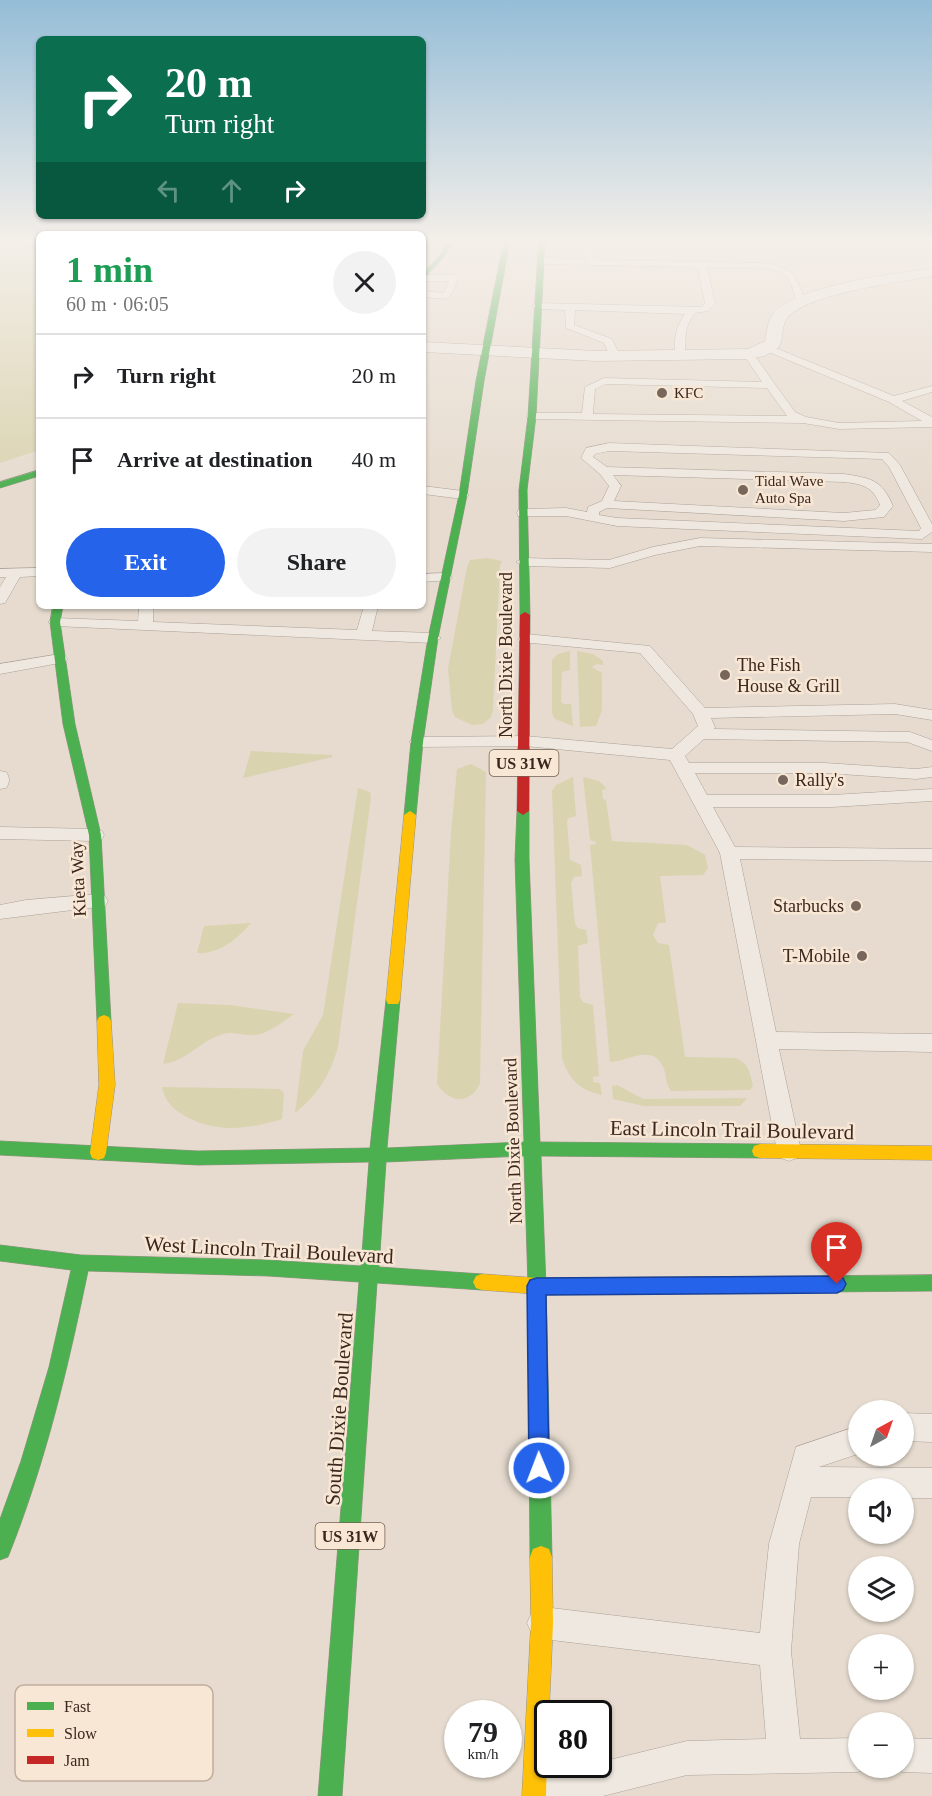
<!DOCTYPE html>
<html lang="en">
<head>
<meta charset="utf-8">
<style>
  body { margin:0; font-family:"Times New Roman",serif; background:#f2f2f2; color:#202124; height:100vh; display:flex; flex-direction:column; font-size:22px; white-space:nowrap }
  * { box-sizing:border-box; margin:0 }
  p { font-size:20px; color:#757577 }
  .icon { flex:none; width:33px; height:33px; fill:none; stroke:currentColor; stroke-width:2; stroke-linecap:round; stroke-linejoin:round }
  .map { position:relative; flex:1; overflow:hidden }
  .sheet { position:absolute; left:36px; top:231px; width:390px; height:378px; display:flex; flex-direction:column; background:#fff; border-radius:9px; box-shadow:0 2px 4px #0004 }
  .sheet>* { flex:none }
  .top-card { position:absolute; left:36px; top:36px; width:390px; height:183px; border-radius:9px; box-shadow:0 2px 4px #0004; background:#0b6e4f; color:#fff; overflow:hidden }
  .needle { width:39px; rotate:40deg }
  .controls { position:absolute; left:848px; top:1400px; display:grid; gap:12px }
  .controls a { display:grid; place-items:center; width:66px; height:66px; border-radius:50%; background:#fff; box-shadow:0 2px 4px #0004; font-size:30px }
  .speed { position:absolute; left:444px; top:1700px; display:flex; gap:12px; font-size:30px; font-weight:700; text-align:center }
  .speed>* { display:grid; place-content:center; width:78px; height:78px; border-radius:50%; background:#fff; box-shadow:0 2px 4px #0004; line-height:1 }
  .speed small { font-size:15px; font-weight:400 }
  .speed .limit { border:3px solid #111; border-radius:9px; background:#fff; color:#111 }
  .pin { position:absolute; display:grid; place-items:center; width:51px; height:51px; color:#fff; margin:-62px -26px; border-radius:50% 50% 50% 0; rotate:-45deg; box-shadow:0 0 6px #0007 }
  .pin .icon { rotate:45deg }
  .me { position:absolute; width:66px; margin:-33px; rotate:359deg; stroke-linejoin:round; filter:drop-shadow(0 0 4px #0008) }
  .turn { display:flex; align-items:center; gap:21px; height:126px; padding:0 30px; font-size:27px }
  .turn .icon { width:78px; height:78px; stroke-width:2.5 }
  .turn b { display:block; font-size:42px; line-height:51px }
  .lanes { display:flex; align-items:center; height:57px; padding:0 30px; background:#0003; justify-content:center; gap:30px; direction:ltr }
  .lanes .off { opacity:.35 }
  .round { display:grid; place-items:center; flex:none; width:63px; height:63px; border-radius:32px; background:#f2f2f2 }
  .overview { display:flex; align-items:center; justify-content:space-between; height:102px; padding:0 30px }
  h1 { font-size:36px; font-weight:700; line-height:45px; color:#1e9e55 }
  .primary-button { display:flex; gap:12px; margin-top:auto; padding:12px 30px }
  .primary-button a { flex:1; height:69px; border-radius:36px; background:#2563eb; color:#fff; font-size:24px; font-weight:700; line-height:69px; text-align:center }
  .primary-button a+a { background:#f2f2f2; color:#202124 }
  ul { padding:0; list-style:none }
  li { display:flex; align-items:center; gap:18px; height:84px; padding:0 30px; border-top:2px solid #e0e0e0 }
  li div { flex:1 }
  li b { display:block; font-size:22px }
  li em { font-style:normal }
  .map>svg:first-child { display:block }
  .green { fill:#dad3b0 }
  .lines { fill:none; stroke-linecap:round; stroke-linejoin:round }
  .lane-casing { stroke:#aca197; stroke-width:1 }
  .street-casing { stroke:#aca197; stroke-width:1 }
  .fast-casing { stroke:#9b9087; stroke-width:1 }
  .slow-casing { stroke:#9b9087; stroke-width:1 }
  .jam-casing { stroke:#9b9087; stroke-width:1 }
  .lane { fill:#eee8e0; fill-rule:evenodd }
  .street { fill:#eee8e0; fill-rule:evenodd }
  .fast { fill:#4caf50; fill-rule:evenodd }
  .slow { fill:#ffc107; fill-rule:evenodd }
  .jam { fill:#c62828; fill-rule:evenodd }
  .route { fill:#2563eb; stroke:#184099; stroke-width:1.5 }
  .poi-dot { fill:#78665c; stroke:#f8e7d4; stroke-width:2 }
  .labels { text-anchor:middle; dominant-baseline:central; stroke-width:5; stroke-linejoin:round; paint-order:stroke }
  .far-poi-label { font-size:15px; fill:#3c271e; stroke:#f8e7d4; text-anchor:start }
  .shield { fill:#f8e7d4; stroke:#746155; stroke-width:1.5 }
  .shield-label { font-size:16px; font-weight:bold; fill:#3c271e }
  .street-label { font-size:18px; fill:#3c271e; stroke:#f8e7d4 }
  .poi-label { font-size:18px; fill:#3c271e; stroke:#f8e7d4; text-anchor:start }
  .near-street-label { font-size:21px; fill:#3c271e; stroke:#f8e7d4 }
  .key { fill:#f8e7d4; stroke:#c0ad9d; stroke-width:1.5 }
  .key-label { font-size:16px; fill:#3c271e }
</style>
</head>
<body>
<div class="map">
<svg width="932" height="1796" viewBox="0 0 932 1796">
  <rect width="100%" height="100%" fill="#e6dbce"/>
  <!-- green -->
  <g class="green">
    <path d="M0,241h39v209l-39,13z"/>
    <path d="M487,558l15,3 -2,4 -7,145 -2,7 -8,7 -11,1 -17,-8 -3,-7 -4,-41 19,-102 3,-7z"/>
    <path d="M570,651v19l-8,2 -1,30 3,2h7l2,22 -18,-7 -3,-6v-53l6,-6z"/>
    <path d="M577,651l16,3 10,7v4l-7,-1 -4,3 10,6v37l-6,16 -16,1z"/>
    <path d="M251,751l81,4v2l-89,21z"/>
    <path d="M471,764l15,8 -6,311c-9,22 -31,20 -43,1l14,-251 6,-64z"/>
    <path d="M573,777l3,39 -7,2 -2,3 3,39 11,5 1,11 -8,1 -3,6 4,41 3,4 8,2 2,13 -10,3 2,51 3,5 10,3 6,71 -6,1v5l7,1 2,12c-22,-5 -33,-15 -40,-37l-10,-267 4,-6z"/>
    <path d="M583,777l16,4 8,8 -5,1 1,9 3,1 6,41 75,4 18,10 3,13 -5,7 -43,1 6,47h-8l-5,12 5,8 11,2 16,112 51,1c13,6 14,15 17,28l-3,4 -79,1c-6,-8 -4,-16 -8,-24 -11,-24 -35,-5 -53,-5l-20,-217 6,-1v-2l-6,-2z"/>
    <path d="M358,788l12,4 1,5 -33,250c-9,30 -19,46 -43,66l8,-62 20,-36z"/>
    <path d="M251,923c-14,16 -31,31 -54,30l7,-27z"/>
    <path d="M178,1003l52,2 64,9c-13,9 -29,23 -46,21 -10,-1 -18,-4 -28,0 -21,7 -33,26 -57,29z"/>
    <path d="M617,1085l26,14 104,-1 -7,8h-96l-31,-7 -1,-13z"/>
    <path d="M162,1087l117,2 5,4 -2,26c-16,5 -34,9 -51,9 -25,0 -65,-13 -69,-41z"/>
  </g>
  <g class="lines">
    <defs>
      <g id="lane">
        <path d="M572,241l18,2 5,17 170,3c29,6 31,13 41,39l-8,2c-4,-8 -5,-20 -11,-27 -12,-14 -62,-9 -80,-10l8,37 -7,7 -13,2c-14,18 -7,27 -11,45l-9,-2c-1,-17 0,-28 10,-42l-110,-4 -1,15 38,14 8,17 -9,2 -7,-15 -38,-15 -1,-18 -28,-1 -5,-3 5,-3 165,4 3,-4 -7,-36 -157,-3 -4,-3 4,-3 45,1 -3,-13z"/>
        <path d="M423,275h31l4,3c-9,26 -9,21 -35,19v-6l21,2 5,-12h-26z"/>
        <path d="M768,345l126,51 38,-10v6l-30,9 30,16v10l-93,2 -36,-6 -271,-4 -6,-3 6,-3h50l3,-26 19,-9 158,4 -19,-28 5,-3 4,1 43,60 11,5 33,6 83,-2 -33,-19 -125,-52v-4zM606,384l161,4 20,28 -194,-2 2,-25z"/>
        <path d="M609,443l280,10 11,12 32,59v8l-10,7 -305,-13 -51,-10h-48l-1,-3 1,-3 5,-1 43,-1 21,4 1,-5 14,-6 7,-15 -9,-12 -19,-16 5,-10zM609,451l273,8 7,8 32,61 -2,3 -302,-13 -18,-3v-3l8,-4 237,13 40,-4 9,-11c-11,-26 -22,-28 -49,-32l-237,-7 -14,-10 2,-3zM613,475l231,7c19,2 29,5 36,23l-5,5 -31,3 -230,-12 7,-15z"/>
        <path d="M423,486l40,5 6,4 -6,4 -40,-5z"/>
        <path d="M700,538l232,6v8l-232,-6 -45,9 -45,13 -87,-2 -7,-4 7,-4 86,2 44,-13z"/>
        <path d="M39,568v8l-19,1 -15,26 -5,1v-17l6,-10h-6v-8z"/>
        <path d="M445,573l7,4 -2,3 -27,2v-8z"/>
        <path d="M139,606h14v16l204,8 7,-24h14l-6,25 61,2 8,5 -8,5 -378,-17 -7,-4 7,-4 83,3z"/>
        <path d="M526,634l124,12 55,62 190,-4 37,6v10l-37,-6 -184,4 4,9 -1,2 196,3 22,8v11l-25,-9 -203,-3 -19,17 4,7h136l91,6 16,-2v10l-16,2 -91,-6h-130l12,22h125l100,-6v12l-100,6h-119l22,40 197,2v12l-192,-2 36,173 156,2v18l-153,-3 22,102 -4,7 -8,3 -8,-3 -4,-7 -57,-298 -50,-93 -145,-14 -108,1 -8,-5 8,-5 108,-1 147,13 26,-23 -5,-12 -53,-61 -119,-11 -3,-3 3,-3z"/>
        <path d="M60,654l5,2 3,3 -3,3 -65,12v-10z"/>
        <path d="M0,771l6,1c4,5 4,11 0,16l-6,1z"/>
        <path d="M0,827l95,2 7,2 2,4 -2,4 -7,2 -95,-2z"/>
        <path d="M98,894l7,2 3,5 -3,5 -105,13v-14l26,-5z"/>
        <path d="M903,1413l29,1v28l-29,-1z"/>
        <path d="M858,1426v28l-39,13 113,1v30h-29v-10h-45v9h-47l-12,47 -8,107 9,88 58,-1v29h12l-12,5 -171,3 -84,21h-80l5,-14 12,-5 147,-36 79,-2 -6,-74 -217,-26 -11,-5 -5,-11 5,-11 11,-5 217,26 9,-89 27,-97z"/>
        <path d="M903,1738l29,1v34l-29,-1 -12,-5h12z"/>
      </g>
      <g id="street">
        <path d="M20,241h19v7l-17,-4z"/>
        <path d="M932,268v8c-30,6 -131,18 -146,44 -5,8 -2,18 -7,27l-14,9 -17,3 -152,2 -173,-9v-10l173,9 152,-2 17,-8c2,-10 2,-19 8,-27 24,-29 122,-40 159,-46z"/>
      </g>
      <g id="fast">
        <path d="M448,241h6l-10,16 -21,22v-6l17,-18z"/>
        <path d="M504,241h6l-26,140 -17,114 -29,143 -15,104 -7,73 -6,4 -6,-4 7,-73 17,-104 31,-143 17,-114z"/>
        <path d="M539,241h6l-9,175 -9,74 3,125 -5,3 -5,-3 -1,-125 9,-74z"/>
        <path d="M39,470v6l-39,12v-6z"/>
        <path d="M53,606h10l-3,16 15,102 26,111 10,186 -2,4h-10l-2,-4 -8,-186 -26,-111 -13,-102z"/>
        <path d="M523,807l6,4v48l11,283 220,2 6,2 2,5 -2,5 -6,2 -219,-2 5,130 6,271 -3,8 -8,3 -8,-3 -3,-8 -2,-271 -4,-130 -138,6 -7,105 103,7 6,2 3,6 -3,6 -6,2 -105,-7 -35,513h-24l41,-514 -91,-6 -180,-5c-20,97 -43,194 -80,286l-8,3v-41l21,-58 28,-94 22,-97 -71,-9v-16l81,10 187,5 93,6 8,-104 -171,3 -198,-10v-14l198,10 172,-3 16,-148 2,-4h10l2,4 -13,148 137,-6 -9,-283 2,-48z"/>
        <path d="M932,1275v16l-108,1 -6,-2 -3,-6 3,-6 6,-2z"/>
      </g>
      <g id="slow">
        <path d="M410,811l6,4 -16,185 -2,4h-10l-2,-4 18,-185z"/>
        <path d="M104,1015l5,2 2,4 4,64 -9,68 -2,5 -6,2 -6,-2 -2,-5 9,-68 -2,-64 2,-4z"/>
        <path d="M760,1144l172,2v14l-172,-2 -6,-2 -2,-5 2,-5z"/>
        <path d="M482,1274l55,4 287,-2 6,2 3,6 -3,6 -6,2 -287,2 -55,-4 -6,-2 -3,-6 3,-6z"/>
        <path d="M541,1546l8,3 3,8 1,66 -4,90h-1l-2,83h-24l9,-173 -1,-66 3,-8z"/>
      </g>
      <path id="jam" d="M525,612l5,3 -1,196 -6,4 -6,-4 3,-196z"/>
    </defs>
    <!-- lane casing -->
    <use href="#lane" class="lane-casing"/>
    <!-- street casing -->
    <use href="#street" class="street-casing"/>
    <!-- fast casing -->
    <use href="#fast" class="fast-casing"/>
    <!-- slow casing -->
    <use href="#slow" class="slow-casing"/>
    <!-- jam casing -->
    <use href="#jam" class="jam-casing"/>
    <!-- lane -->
    <use href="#lane" class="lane"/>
    <!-- street -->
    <use href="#street" class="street"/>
    <!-- fast -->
    <use href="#fast" class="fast"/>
    <!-- slow -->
    <use href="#slow" class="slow"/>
    <!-- jam -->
    <use href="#jam" class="jam"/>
  </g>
  <!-- sky -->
  <linearGradient id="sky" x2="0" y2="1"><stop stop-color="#95bdd7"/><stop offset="0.49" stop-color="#f4efe9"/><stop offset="1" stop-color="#f4efe9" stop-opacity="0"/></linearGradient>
  <rect width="932" height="492" fill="url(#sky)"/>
  <!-- route -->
  <path class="route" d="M837,1276l6,2 3,6 -3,6 -6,3 -291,2 3,173 -3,7 -7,3 -7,-3 -3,-7 -2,-182 3,-6 7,-2z"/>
  <!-- markers -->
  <g class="poi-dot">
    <circle cx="662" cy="393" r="6"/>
    <circle cx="743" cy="490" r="6"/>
    <circle cx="725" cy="675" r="6"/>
    <circle cx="783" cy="780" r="6"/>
    <circle cx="856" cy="906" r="6"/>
    <circle cx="862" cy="956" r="6"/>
  </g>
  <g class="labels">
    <!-- far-poi labels -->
    <g class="far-poi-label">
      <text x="674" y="393">KFC</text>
      <text x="755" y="481">Tidal Wave<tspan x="755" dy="17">Auto Spa</tspan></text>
    </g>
    <!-- shield labels -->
    <g class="shield">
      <rect x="489.5" y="750" width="69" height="26" rx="4.5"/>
      <rect x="315.5" y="1523" width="69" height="26" rx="4.5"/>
    </g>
    <g class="shield-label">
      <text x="524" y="763">US 31W</text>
      <text x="350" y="1536">US 31W</text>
    </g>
    <!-- street labels -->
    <g class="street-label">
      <text transform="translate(506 655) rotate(-90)">North Dixie Boulevard</text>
      <text transform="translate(78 879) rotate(-93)">Kieta Way</text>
      <text transform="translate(513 1141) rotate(-92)">North Dixie Boulevard</text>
    </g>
    <!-- poi labels -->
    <g class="poi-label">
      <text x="737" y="665">The Fish<tspan x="737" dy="21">House &amp; Grill</tspan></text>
      <text x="795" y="780">Rally's</text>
      <text x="844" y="906" text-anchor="end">Starbucks</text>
      <text x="850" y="956" text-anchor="end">T-Mobile</text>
    </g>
    <!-- near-street labels -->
    <g class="near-street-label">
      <text transform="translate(732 1130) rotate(1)">East Lincoln Trail Boulevard</text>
      <text transform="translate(269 1250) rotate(3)">West Lincoln Trail Boulevard</text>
      <text transform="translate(339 1409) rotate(-86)">South Dixie Boulevard</text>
    </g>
  </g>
  <!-- legend -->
  <rect x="15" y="1685" width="198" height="96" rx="9" class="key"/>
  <rect x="27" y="1702" width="27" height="8" fill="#4caf50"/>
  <rect x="27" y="1729" width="27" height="8" fill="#ffc107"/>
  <rect x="27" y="1756" width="27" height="8" fill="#c62828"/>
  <g class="key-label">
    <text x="64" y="1712">Fast</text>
    <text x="64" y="1739">Slow</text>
    <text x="64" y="1766">Jam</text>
  </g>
</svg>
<div class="controls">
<a><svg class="needle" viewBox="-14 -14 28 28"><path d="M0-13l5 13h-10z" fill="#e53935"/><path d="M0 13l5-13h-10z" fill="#757577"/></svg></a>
<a><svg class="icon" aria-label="sound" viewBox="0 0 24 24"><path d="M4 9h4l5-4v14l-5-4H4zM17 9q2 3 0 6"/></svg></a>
<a><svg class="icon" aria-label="layers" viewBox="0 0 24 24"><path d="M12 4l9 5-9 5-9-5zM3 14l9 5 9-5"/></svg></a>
<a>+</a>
<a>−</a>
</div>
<div class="speed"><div>79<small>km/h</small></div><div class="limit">80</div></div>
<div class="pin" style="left:837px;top:1284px;background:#d93025"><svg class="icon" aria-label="arrive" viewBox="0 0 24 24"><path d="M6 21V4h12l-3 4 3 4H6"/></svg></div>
<svg class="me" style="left:539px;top:1468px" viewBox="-20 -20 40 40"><circle r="17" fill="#2563eb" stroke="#fff" stroke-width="3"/><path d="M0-11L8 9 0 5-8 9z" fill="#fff"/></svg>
<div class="top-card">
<div class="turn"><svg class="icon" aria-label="right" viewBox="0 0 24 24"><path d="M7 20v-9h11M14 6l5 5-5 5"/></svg><div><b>20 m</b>Turn right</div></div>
<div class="lanes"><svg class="icon off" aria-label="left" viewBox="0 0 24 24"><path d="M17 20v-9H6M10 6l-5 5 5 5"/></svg><svg class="icon off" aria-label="ahead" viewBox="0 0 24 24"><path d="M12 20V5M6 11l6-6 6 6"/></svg><svg class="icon" aria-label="right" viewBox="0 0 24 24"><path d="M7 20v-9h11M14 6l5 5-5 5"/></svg></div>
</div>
<section class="sheet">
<div class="overview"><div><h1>1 min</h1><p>60 m · 06:05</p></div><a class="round"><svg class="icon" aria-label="close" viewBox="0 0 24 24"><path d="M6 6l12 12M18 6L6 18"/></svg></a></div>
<ul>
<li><svg class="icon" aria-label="right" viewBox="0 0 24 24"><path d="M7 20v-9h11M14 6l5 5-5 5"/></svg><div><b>Turn right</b></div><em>20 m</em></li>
<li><svg class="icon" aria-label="arrive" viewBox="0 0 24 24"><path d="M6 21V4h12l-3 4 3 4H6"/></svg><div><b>Arrive at destination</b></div><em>40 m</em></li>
</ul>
<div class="primary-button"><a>Exit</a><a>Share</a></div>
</section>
</div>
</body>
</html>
